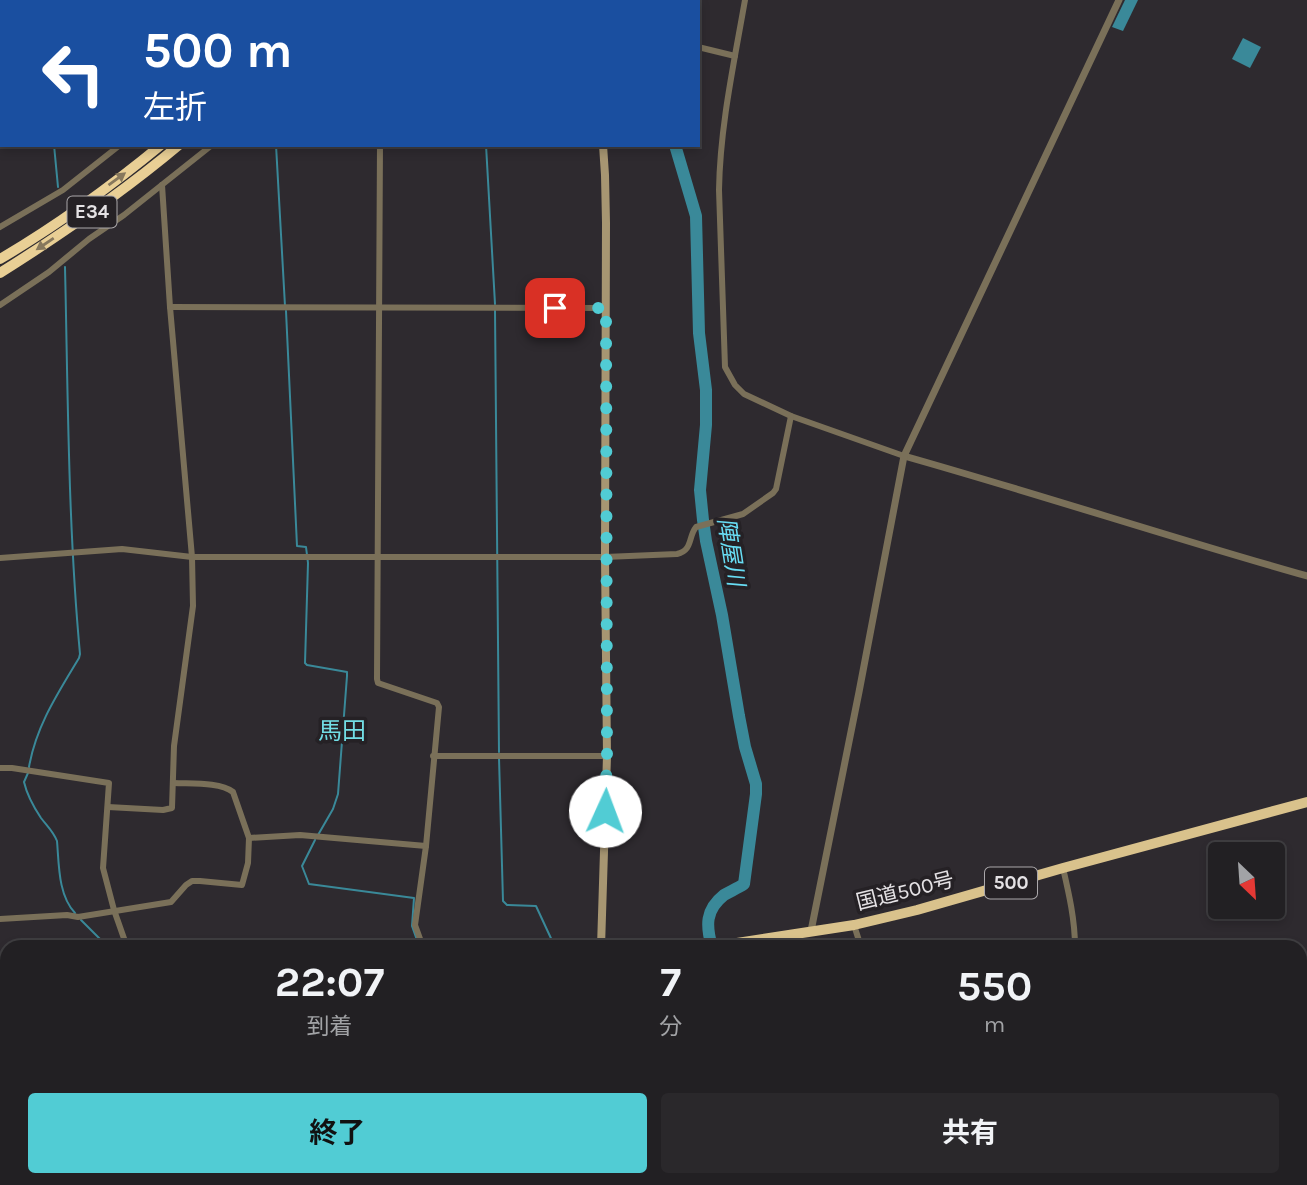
<!DOCTYPE html>
<html lang="ja">
<head>
<meta charset="utf-8">
<style>
  body { margin:0; font-family:Karla,"Noto Sans JP",sans-serif; background:#2a282b; color:#f1f3f6; height:100vh; display:flex; flex-direction:column; font-size:26px; white-space:nowrap }
  * { box-sizing:border-box; margin:0 }
  p { font-size:23px; color:#a2a3a6 }
  .icon { flex:none; width:38px; height:38px; fill:none; stroke:currentColor; stroke-width:2; stroke-linecap:round; stroke-linejoin:round }
  .map { position:relative; flex:1; overflow:hidden }
  .side { position:absolute; left:0px; top:940px; width:1307px; height:247px; display:flex; flex-direction:column; background:#222023; border-radius:21px 21px 0 0; box-shadow:0 4px 10px #0003,0 0 0 2px #3f3e41 }
  .side>* { flex:none }
  .guide { position:absolute; left:0px; top:0px; width:700px; height:147px; box-shadow:0 4px 10px #0003,0 0 0 2px #3f3e41; background:#1a4fa0; color:#fff; overflow:hidden }
  .needle { width:46px; rotate:155deg }
  .tools { position:absolute; left:1208px; top:842px; display:grid; gap:14px }
  .tools a { display:grid; place-items:center; width:77px; height:77px; border-radius:7px; background:#222023; box-shadow:0 4px 10px #0003,0 0 0 2px #3f3e41; font-size:35px }
  .pin { position:absolute; display:grid; place-items:center; width:60px; height:60px; color:#fff; margin:-30px; border-radius:14px; box-shadow:0 4px 10px #0006 }
  .me { position:absolute; width:77px; margin:-38px; rotate:2deg; stroke-linejoin:round; filter:drop-shadow(0 0 5px #0008) }
  .turn { display:flex; align-items:center; gap:24px; height:147px; padding:0 28px; font-size:32px }
  .turn .icon { width:91px; height:91px; stroke-width:2.5 }
  .turn b { display:block; font-size:49px; line-height:60px }
  .eta { display:flex; justify-content:space-evenly; align-items:center; height:119px; text-align:center }
  .eta b { font-size:42px; font-weight:700; line-height:49px }
  .primary-button { display:flex; gap:14px; margin-top:auto; padding:14px 28px }
  .primary-button a { flex:1; height:80px; border-radius:7px; background:#51ccd4; color:#111; font-size:28px; font-weight:700; line-height:80px; text-align:center }
  .primary-button a+a { background:#2a282b; color:#f1f3f6 }
  .map>svg:first-child { display:block }
  .water { fill:#3a8999 }
  .lines { fill:none; stroke-linecap:round; stroke-linejoin:round }
  .stream { stroke:#3a8999; stroke-width:2 }
  .river { stroke:#3a8999; stroke-width:12 }
  .minor { stroke:#7a7059; stroke-width:6 }
  .tertiary { stroke:#7a7059; stroke-width:7 }
  .secondary { stroke:#a79672; stroke-width:8 }
  .trunk { stroke:#d9c28c; stroke-width:10 }
  .motorway { stroke:#e9cf95; stroke-width:10 }
  .rail { stroke:#9d9a9d; stroke-width:2 }
  .oneway { fill:#87785d }
  .route { stroke:#51ccd4; stroke-width:12; stroke-dasharray:0 21.6 }
  .labels { text-anchor:middle; dominant-baseline:central; stroke-width:7; stroke-linejoin:round; paint-order:stroke }
  .shield { fill:#252125; stroke:#aba8ab; stroke-width:2 }
  .shield-label { font-size:19px; font-weight:bold; fill:#e5e2e5 }
  .street-label { font-size:21px; fill:#e5e2e5; stroke:#252125 }
  .water-label { font-size:23px; font-style:italic; fill:#68ddf4; stroke:#252125 }
  .quarter-label { font-size:24px; fill:#72dee5; stroke:#252125 }
</style>
</head>
<body>
<div class="map">
<svg width="1307" height="1185" viewBox="0 0 1307 1185">
  <rect width="100%" height="100%" fill="#2e2a2f"/>
  <!-- water -->
  <g class="water">
    <path d="M1125,0h13l-15,31 -11,-4z"/>
    <path d="M1243,38l18,9 -11,21 -18,-9z"/>
  </g>
  <g class="lines">
    <!-- stream -->
    <g class="stream">
      <path d="M378,2l1,-2"/>
      <path d="M567,2l2,-2"/>
      <path d="M54,145l4,42"/>
      <path d="M276,145l9,161"/>
      <path d="M486,145l9,159"/>
      <path d="M495,310l4,442"/>
      <path d="M286,311l11,235 9,1 2,16 -3,100 2,2 40,7v4l-9,118 -5,15 -15,26"/>
      <path d="M499,758l4,143 4,4 29,1 19,41"/>
      <path d="M29,767c7,-41 29,-74 50,-109l1,-4c-12,-129 -12,-258 -15,-387"/>
      <path d="M28,773l-4,9c3,13 9,24 17,36 6,8 12,13 16,23 2,23 1,54 18,72"/>
      <path d="M315,840l-13,26 7,18 105,14 -2,28 6,17"/>
      <path d="M81,920l27,27"/>
      <path d="M7,1085l-2,2 2,4"/>
      <path d="M5,1167l2,-7"/>
      <path d="M0,1185l4,-13"/>
      <path d="M433,1185l1,-5"/>
      <path d="M577,1185v-5"/>
    </g>
    <!-- river -->
    <g class="river">
      <path d="M562,0l1,2"/>
      <path d="M675,145l21,71 3,117 7,57v35l-6,65 3,30 3,21 16,74 17,101 6,31 11,37v10l-12,90c-6,4 -13,7 -20,11 -19,15 -18,31 -12,52"/>
      <path d="M707,1185l1,-5"/>
    </g>
    <!-- minor -->
    <g class="minor">
      <path d="M208,0l17,2"/>
      <path d="M745,0c-11,63 -25,127 -26,190l6,177 10,18 9,9 47,22 113,40"/>
      <path d="M44,2v-2"/>
      <path d="M73,2l1,-2"/>
      <path d="M279,2l1,-2"/>
      <path d="M360,2l2,-2"/>
      <path d="M585,2l1,-2"/>
      <path d="M698,47l37,9"/>
      <path d="M0,64l2,1"/>
      <path d="M380,145l-3,534 1,4 59,20 2,4 -13,139 -11,79 8,22"/>
      <path d="M0,227l63,-37 57,-45"/>
      <path d="M0,305l49,-33 40,-33 35,-24 88,-70"/>
      <path d="M170,307l436,1"/>
      <path d="M0,558l122,-9 70,8h413l72,-3c16,-4 11,-17 19,-27l47,-13 30,-21 3,-4 15,-73"/>
      <path d="M433,756h174"/>
      <path d="M0,768h12l97,15 -6,85 11,42 13,37"/>
      <path d="M108,807l55,3 9,-2 2,-62 19,-140 -1,-49 -22,-250 -8,-122"/>
      <path d="M249,838l51,-3 126,11"/>
      <path d="M1063,868c6,26 12,52 12,79"/>
      <path d="M0,919l67,-4 11,2 93,-15 15,-17 6,-4h8l42,4 6,-22 1,-25 -16,-46c-13,-10 -42,-8 -59,-9"/>
      <path d="M854,925l7,22"/>
      <path d="M1300,1017l7,-3"/>
      <path d="M0,1169l7,3"/>
      <path d="M16,1180l5,3 18,2"/>
      <path d="M99,1180l15,5"/>
      <path d="M240,1180l2,5"/>
      <path d="M898,1180v5"/>
      <path d="M49,1185l7,-5"/>
      <path d="M337,1185l1,-5"/>
      <path d="M528,1185v-5"/>
      <path d="M799,1185l1,-5"/>
      <path d="M995,1185l7,-5"/>
      <path d="M1077,1185v-5"/>
      <path d="M1161,1185l1,-5"/>
      <path d="M1301,1185l6,-11"/>
    </g>
    <!-- tertiary -->
    <g class="tertiary">
      <path d="M904,456c135,38 268,82 403,120"/>
      <path d="M811,931l48,-239 45,-236 215,-456"/>
    </g>
    <!-- secondary -->
    <g class="secondary">
      <path d="M545,0v2"/>
      <path d="M601,947l6,-191 -2,-199 1,-334 -1,-48 -2,-30"/>
      <path d="M40,1185l2,-5"/>
    </g>
    <!-- trunk -->
    <g class="trunk">
      <path d="M711,947l143,-22 63,-15 146,-42 244,-66"/>
      <path d="M0,1020l7,2"/>
    </g>
    <!-- motorway -->
    <g class="motorway">
      <path d="M316,2l2,-2"/>
      <path d="M332,2l2,-2"/>
      <path d="M0,259c56,-33 110,-72 161,-114"/>
      <path d="M0,273c62,-39 123,-81 179,-128"/>
    </g>
    <!-- rail -->
    <g class="rail">
      <path d="M1300,1012l7,-2"/>
      <path d="M990,1185l7,-5"/>
    </g>
  </g>
  <!-- one-way arrows -->
  <defs><path id="oneway-solid" d="M-6-.8H1V-3.2L6.5 0L1 3.2V.8H-6Z" transform="scale(1.75)"/></defs>
  <g class="oneway">
    <use href="#oneway-solid" transform="translate(117 179) rotate(-36)"/>
    <use href="#oneway-solid" transform="translate(45 244) rotate(146)"/>
  </g>
  <g class="lines">
    <!-- route -->
    <path class="route" d="M555,308h51l1,448 -2,55"/>
  </g>
  <g class="labels">
    <!-- shield labels -->
    <g class="shield">
      <rect x="67.5" y="196.5" width="49" height="31" rx="5"/>
      <rect x="985" y="867.5" width="52" height="31" rx="5"/>
    </g>
    <g class="shield-label">
      <text x="92" y="212">E34</text>
      <text x="1011" y="883">500</text>
    </g>
    <!-- street labels -->
    <g class="street-label">
      <text transform="translate(905 891) rotate(-14)">国道500号</text>
    </g>
    <!-- water labels -->
    <g class="water-label">
      <text transform="translate(731 552) rotate(81)">陣屋川</text>
    </g>
    <!-- quarter labels -->
    <g class="quarter-label">
      <text x="342" y="731">馬田</text>
    </g>
  </g>
</svg>
<div class="tools">
<a><svg class="needle" viewBox="-14 -14 28 28"><path d="M0-13l5 13h-10z" fill="#e53935"/><path d="M0 13l5-13h-10z" fill="#a2a3a6"/></svg></a>
</div>
<div class="pin" style="left:555px;top:308px;background:#d93025"><svg class="icon" aria-label="arrive" viewBox="0 0 24 24"><path d="M6 21V4h12l-3 4 3 4H6"/></svg></div>
<svg class="me" style="left:605px;top:811px" viewBox="-20 -20 40 40"><circle r="19" fill="#fff"/><path d="M0-13L10 11 0 6-10 11z" fill="#51ccd4"/></svg>
<div class="guide">
<div class="turn"><svg class="icon" aria-label="left" viewBox="0 0 24 24"><path d="M17 20v-9H6M10 6l-5 5 5 5"/></svg><div><b>500 m</b>左折</div></div>
</div>
<section class="side">
<div class="eta">
<div><b>22:07</b><p>到着</p></div>
<div><b>7</b><p>分</p></div>
<div><b>550</b><p>m</p></div>
</div>
<div class="primary-button"><a>終了</a><a>共有</a></div>
</section>
</div>
</body>
</html>
